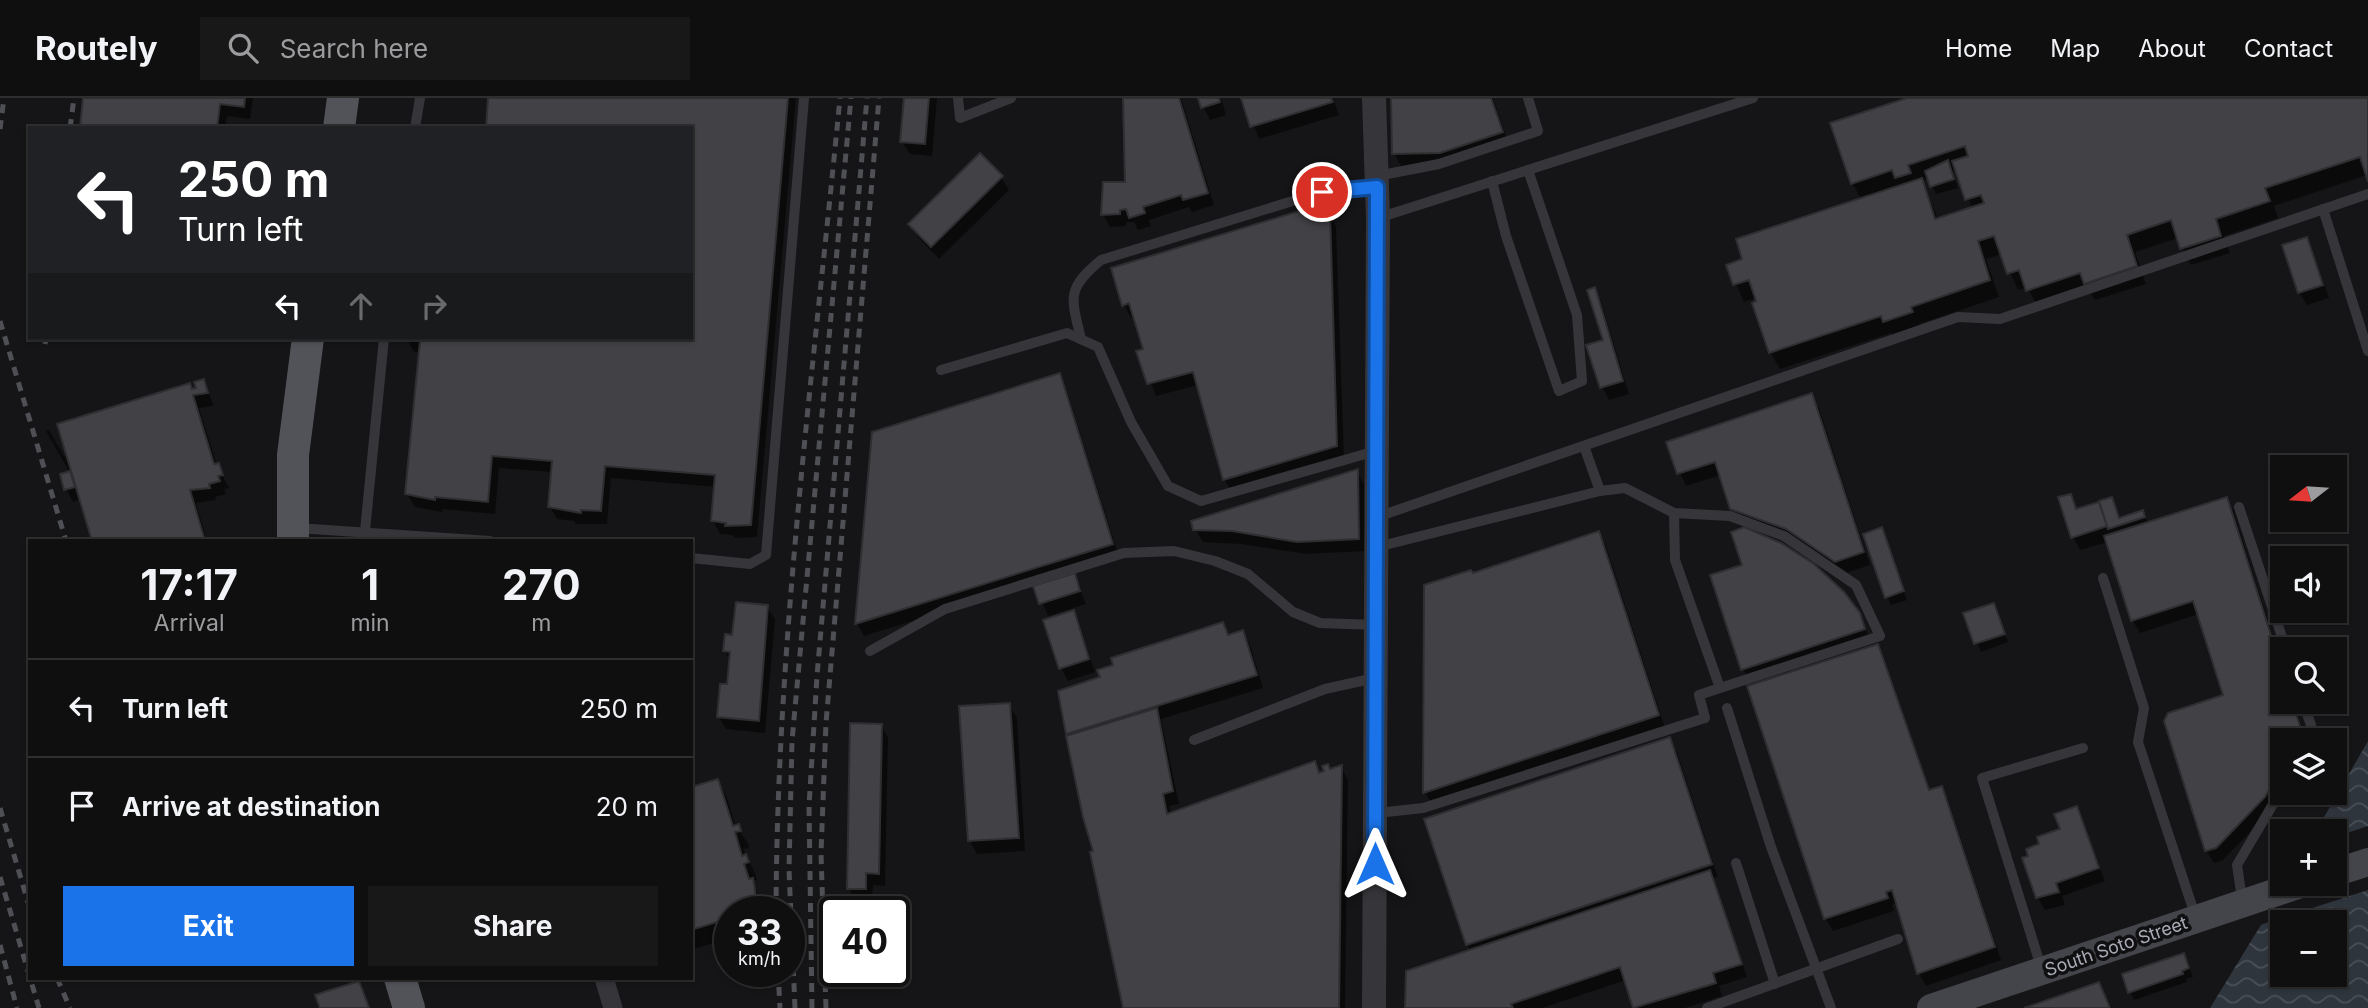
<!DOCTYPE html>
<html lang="en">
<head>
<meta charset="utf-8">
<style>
  body { margin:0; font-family:Inter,sans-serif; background:#191819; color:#f1f3f6; height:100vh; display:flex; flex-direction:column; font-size:26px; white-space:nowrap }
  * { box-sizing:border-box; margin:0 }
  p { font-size:23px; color:#9c9c9f }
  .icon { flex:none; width:38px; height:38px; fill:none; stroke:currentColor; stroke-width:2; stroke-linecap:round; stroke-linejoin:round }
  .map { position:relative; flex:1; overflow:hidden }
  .side { position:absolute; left:28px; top:441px; width:665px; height:441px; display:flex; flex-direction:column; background:#100f10; border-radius:0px; box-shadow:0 2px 5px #0004,0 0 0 2px #302f30 }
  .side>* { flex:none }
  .top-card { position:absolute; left:28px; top:28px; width:665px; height:214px; border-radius:0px; box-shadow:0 2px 5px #0004,0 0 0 2px #302f30; background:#202124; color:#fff; overflow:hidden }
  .needle { width:46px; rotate:253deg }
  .fabs { position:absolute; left:2270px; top:357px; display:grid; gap:14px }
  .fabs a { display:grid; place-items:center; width:77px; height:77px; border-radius:0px; background:#100f10; box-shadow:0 2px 5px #0004,0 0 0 2px #302f30; font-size:35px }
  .speed { position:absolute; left:714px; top:798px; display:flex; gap:14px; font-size:35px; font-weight:700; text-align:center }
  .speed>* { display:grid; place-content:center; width:91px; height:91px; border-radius:50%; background:#100f10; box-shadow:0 2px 5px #0004,0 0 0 2px #302f30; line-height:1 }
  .speed small { font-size:18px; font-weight:400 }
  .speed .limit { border:4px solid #111; border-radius:10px; background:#fff; color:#111 }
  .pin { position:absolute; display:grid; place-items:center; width:60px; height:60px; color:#fff; margin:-30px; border:4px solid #fff; border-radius:50%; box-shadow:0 2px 7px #0007 }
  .me { position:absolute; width:77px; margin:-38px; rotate:0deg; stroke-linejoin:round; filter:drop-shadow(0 0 5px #0008) }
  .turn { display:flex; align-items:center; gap:24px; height:147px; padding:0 35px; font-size:32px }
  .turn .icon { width:91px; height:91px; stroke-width:2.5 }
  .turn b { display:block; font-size:49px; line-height:60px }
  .lanes { display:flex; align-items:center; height:66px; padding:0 35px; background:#0003; justify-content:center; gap:35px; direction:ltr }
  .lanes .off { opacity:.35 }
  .eta { display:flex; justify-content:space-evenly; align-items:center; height:119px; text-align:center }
  .eta b { font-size:42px; font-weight:700; line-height:49px }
  .button { display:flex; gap:14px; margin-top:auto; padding:14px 35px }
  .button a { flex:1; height:80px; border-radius:0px; background:#1a73e8; color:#fff; font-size:28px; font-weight:700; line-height:80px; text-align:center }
  .button a+a { background:#191819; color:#f1f3f6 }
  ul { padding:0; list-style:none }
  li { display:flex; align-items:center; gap:21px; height:98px; padding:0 35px; border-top:2px solid #302f30 }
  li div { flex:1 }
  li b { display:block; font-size:26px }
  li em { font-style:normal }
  header { display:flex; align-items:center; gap:42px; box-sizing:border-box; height:98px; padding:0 35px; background:#100f10; border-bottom:2px solid #302f30 }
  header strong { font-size:33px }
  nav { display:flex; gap:38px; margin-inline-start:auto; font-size:24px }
  .search { width:490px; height:63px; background:#191819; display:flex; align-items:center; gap:18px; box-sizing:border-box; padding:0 24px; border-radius:0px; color:#9c9c9f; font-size:26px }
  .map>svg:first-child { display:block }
  .water { fill:url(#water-waves); fill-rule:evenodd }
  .pier { fill:#151416 }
  .shadow { fill:#0007; fill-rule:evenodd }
  .building { fill:#424246; stroke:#2f2f32; stroke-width:2 }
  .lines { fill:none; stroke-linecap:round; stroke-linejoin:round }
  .service { stroke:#36363a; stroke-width:10 }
  .minor { stroke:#36363a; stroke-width:19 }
  .tertiary { stroke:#36363a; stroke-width:24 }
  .secondary { stroke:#44454a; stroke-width:28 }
  .primary { stroke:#525359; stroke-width:32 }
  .rail { stroke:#4f5055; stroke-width:5; stroke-dasharray:9 7; stroke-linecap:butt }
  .route-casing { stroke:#114b97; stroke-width:18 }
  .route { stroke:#1a73e8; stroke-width:12 }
  .labels { text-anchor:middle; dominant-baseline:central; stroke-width:7; stroke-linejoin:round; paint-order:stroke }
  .street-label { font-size:18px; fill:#a8aab5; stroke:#100f11 }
</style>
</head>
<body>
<header>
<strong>Routely</strong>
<div class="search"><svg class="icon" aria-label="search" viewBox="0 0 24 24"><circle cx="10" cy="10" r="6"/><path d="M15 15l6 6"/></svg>Search here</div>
<nav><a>Home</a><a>Map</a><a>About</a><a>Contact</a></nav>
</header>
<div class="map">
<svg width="2368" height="910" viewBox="0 0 2368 910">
  <defs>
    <pattern id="water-waves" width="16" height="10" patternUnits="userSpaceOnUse" patternTransform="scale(1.75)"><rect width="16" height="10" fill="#2f353d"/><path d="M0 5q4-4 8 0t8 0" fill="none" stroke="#4a5057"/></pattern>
  </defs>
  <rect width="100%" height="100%" fill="#151416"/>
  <!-- water -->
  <path class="water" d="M2368,643v267h-158l76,-124h48v-53h-18zM2282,824h52v53h-52z"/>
  <!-- pier -->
  <path class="pier" d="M2368,728v64l-111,36 25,-43 52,1 1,-47z"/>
  <!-- shadow -->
  <g class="shadow">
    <path d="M85,0h168l-3,21 -23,-3 -2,12h-144z"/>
    <path d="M490,0h306l-39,439 -22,1 -2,-3 -13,-1 -7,-13 3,-34 -105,-9 -4,46h-31l-2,-3 -17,-2 -7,-12 3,-35 -54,-4 -4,46 -53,-5v3l-27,-5 -8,-13 14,-142h-7l-8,-14h285v-210z"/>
    <path d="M906,0h31l-5,58 -22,-2 -8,-12z"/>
    <path d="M1125,0h56l33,107 -22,7 -3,-5 -40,13 2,6 -13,4 -4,-8h-8v4l-16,1 -7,-13 24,-31z"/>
    <path d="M1199,0h22l5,17 -16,5z"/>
    <path d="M1243,0h90l6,17 -80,24z"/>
    <path d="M1392,0h101l16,47 -62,21h-46l-7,-13z"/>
    <path d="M1912,0h456v79l-1,-2 -93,31 4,12 -54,18 6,17 -39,12 -13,-27 -43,14 11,32 -51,16 -6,-10 -51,17 -11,-20 -9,3 -16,-36 -16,5 13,38 -80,27 2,6 -27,9 -3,-6 -111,36 -10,-17 -14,-54 -12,4 -16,-36 134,-66 -10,-17zM1957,71l15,39 -34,11 -16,-38 7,-3 7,16 22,-6 -6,-17z"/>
    <path d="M1001,79l8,13 -70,69 -21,-22 -7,-13z"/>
    <path d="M1325,107l11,22 8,232 -112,33 -7,-12 -27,-95 -42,11 -17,-44 6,-2 -10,-34 -4,2 -7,-13z"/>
    <path d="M2307,141l22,59 -22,7 -8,-13z"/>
    <path d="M1594,191l7,13 28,92 -20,6 -7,-13 3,-46z"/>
    <path d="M1059,277l7,13 53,169 -255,79 -7,-13z"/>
    <path d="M203,283l11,25 -15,2 18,57 12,23 -5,1 2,5 -11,3 1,3 -20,3 11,38h-113l-13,-42 -8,3 -7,-13 4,-16 -24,-42 3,-1 15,26 5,2 129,-69z"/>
    <path d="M1811,298l8,12 51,157 -27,9 -49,-33 -55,-20 -18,-46 -35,11 -18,-43z"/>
    <path d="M1357,374l7,12 1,67 -59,3 -66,-10 -37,-2 -8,-13z"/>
    <path d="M2070,398l8,15 33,-11 10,19 21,-7 7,12 77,-25 8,13 48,153v37h12l12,38h-24v51l-11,19 -48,50 -9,3 -8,-13 19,-154 -26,-82 -59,19 -7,-12 -25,-79 -28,8 -7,-13z"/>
    <path d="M1881,431l26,71 -16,5 -4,-8z"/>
    <path d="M1599,435l7,13 59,182 -233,77 -7,-13 47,-217z"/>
    <path d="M1074,477l12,29 -38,12 -12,-29z"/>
    <path d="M1712,478l147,38 12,28 -121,40 -7,-13z"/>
    <path d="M1993,507l15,37 -27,10 -15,-38z"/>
    <path d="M767,509l8,12 -10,114 -39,-4 -7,-12 10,-31 2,-23 -6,-12 9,-14z"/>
    <path d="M1073,514l22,60 -27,9 -7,-13z"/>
    <path d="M1222,526l7,12 14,-4 7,13 13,43 -102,31 18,85 -10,2 2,8 144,-51 6,11 20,-7 7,13 -3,228h-221l-28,-155 -28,-120 34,-54z"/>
    <path d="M1877,548l7,13 46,132 11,-3 7,12 53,160 -75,26 -7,-13 -21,-70 -6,2 2,6 -61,20 -8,-13z"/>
    <path d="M1009,607l8,13 8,133 -48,3 -7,-13z"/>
    <path d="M881,627l7,13 -3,148 -12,-1 -1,17 -16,-1 -7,-12z"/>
    <path d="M1670,642l7,12 36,110 -246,81z"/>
    <path d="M718,683l9,17 9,29 12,16 1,5 -6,1 12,24 2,7 -5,1 13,28 -35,3v26l-39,12v-160z"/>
    <path d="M2076,710l29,73 -43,15 3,9 -20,5 -8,-13 25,-67z"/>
    <path d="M1714,767l4,12 -5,1 34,99 -28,9 3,10 -37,12h-50l-9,-28 -84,28h-135l64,-57 -3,-5z"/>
    <path d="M2184,857l9,22 -7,2 1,3 -53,18 -4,-8z"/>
    <path d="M2100,887l12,23h-80z"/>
  </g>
  <!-- building -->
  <g class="building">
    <path d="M83,0h162l-1,9 -24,-3 -3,24h-137z"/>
    <path d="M488,0h300l-37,427 -26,1 1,-3 -15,-2 4,-46 -110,-9 -4,45 -20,-1v3l-33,-6 4,-46 -60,-5 -4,46 -53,-5v3l-30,-6 15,-153 -15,-3h286v-210h-205z"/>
    <path d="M904,0h25l-4,46 -25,-2z"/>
    <path d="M1123,0h56l29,95 -25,7 -2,-5 -38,12 2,6 -16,5 -3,-9 -6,1v4l-19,1 2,-33h22z"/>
    <path d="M1198,0h21l1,4 -19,6z"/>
    <path d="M1241,0h90l2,4 -83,25z"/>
    <path d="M1391,0h100l12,34 -63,21 -48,1z"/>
    <path d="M1907,0h461v84l-8,-25 -95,31 5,13 -54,18 5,17 -41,13 -9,-29 -44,15 10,31 -53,18 -4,-11 -54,18 -7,-21 -12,4 -13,-38 -16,5 12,39 -79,27 2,5 -30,10 -2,-6 -112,37 -17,-50 4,-2 -7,-21 -16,5 -7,-20 16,-6 -6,-20 186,-61 13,41 49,-16 -3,-8 -16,5 -13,-39 16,-5 -3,-10 -57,19 3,8 -16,5 -3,-8 -41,14 -21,-61z"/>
    <path d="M980,55l23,23 -72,71 -23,-23z"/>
    <path d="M1948,62l6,19 -24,8 -5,-16z"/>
    <path d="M1326,105l4,10 7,233 -114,34 -30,-108 -46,12 -11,-33 7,-2 -14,-46 -7,3 -11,-38z"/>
    <path d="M2307,139l16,48 -25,8 -16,-48z"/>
    <path d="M1595,189l28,94 -23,7 -14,-43 17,-5 -16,-50z"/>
    <path d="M1060,275l53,171 -258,80 17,-192z"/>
    <path d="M204,281l4,14 -15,2 21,69 5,-1 4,12 -5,1 2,5 -11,3 1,4 -20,2 15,51h-113l-35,-117 133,-41 2,6 4,-1 -2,-6z"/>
    <path d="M1812,295l52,159 -29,10 -49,-33 -56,-20 -15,-47 -38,12 -11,-32z"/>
    <path d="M1358,371l1,70 -62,3 -65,-11 -39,-1 -2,-9z"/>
    <path d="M70,373l5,16 -11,3 -4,-16z"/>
    <path d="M2071,396l5,15 23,-7 8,24 -36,12 -13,-41z"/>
    <path d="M2112,399l7,21 24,-8 2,7 -37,12 -9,-28z"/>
    <path d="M2227,399l55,173v32h10l10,30 -5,8h-15v27l-17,30 -49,51 -11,3 -41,-130 4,-8 55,-18 -30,-94 -62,20 -27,-85z"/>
    <path d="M1744,429l37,16 33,21 30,28 16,21 5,16 -124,41 -31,-95 32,-10 -11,-33z"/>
    <path d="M1882,429l22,64 -19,7 -22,-64z"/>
    <path d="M1599,433l60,184 -236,78 1,-208 47,-15 2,3z"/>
    <path d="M1075,475l5,18 -41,13 -6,-18z"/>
    <path d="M736,504l32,3 -9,116 -42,-4 3,-33h7l3,-32 -7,-1 2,-17 7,1z"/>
    <path d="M1994,505l11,31 -31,10 -11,-31z"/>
    <path d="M1074,512l15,49 -30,10 -16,-49z"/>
    <path d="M1223,524l5,13 15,-5 14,45 -191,59 -8,-43 42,-14 -3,-7 16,-5 -2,-7z"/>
    <path d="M1878,546l51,146 13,-4 53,161 -78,27 -25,-84 -6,2 2,6 -64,21 -77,-233z"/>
    <path d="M1010,605l9,135 -51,3 -9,-135z"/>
    <path d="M1157,610l16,83 -10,3 4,20 148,-53 4,12 5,-2 -2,-5 6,-2 2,5 12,-4 -3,243h-216l-33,-156 3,-1 -10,-34 -17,-81z"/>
    <path d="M850,625l32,1 -3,150 -13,-1v16h-19z"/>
    <path d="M1670,639l42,127 -246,81 -42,-126z"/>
    <path d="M718,681l15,47 6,-2 2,7 -6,1 7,24 4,-2 3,8 -5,2 5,15 4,-1 5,32 -28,2v6l-39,12v-143z"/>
    <path d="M2077,708l22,62 -43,15 3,9 -23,6 -14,-40 6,-2 -2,-7 13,-5 -2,-7 23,-8 -6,-15z"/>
    <path d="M1710,772l32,94 -29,9 3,10 -83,25 -13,-41 -109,37 2,4h-108l1,-37z"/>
    <path d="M2184,855l5,15 -7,3 1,3 -55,19 -6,-19z"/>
    <path d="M359,883l10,27h-49l-5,-13z"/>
    <path d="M2099,884l11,26h-86z"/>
  </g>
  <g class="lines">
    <!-- service -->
    <g class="service">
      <path d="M958,0l2,20 51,-20"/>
      <path d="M415,30l5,-30"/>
      <path d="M1377,78l62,-12 99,-33 -10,-33"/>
      <path d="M1492,83l14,55 53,155 23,-10 -5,-66 -49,-145"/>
      <path d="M2323,111l45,142"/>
      <path d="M1378,120l375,-120"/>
      <path d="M1081,241c-10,-42 -15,-50 20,-79l221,-68 54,-5"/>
      <path d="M941,272l126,-37 31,14 33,75 37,64 33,15 175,-50"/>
      <path d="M1584,348l16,45 25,-3 49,25 56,3 54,20 72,49 24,51 -160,52 -45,-128 -1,-47"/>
      <path d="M2239,409l47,142"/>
      <path d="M1377,419l581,-200 42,2 368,-125"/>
      <path d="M297,430l193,13"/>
      <path d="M364,443l20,-203"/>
      <path d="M1377,449l223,-56"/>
      <path d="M691,460l59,6 16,-9 38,-457"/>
      <path d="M2103,480l41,130 -6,34 58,176"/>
      <path d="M870,553l75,-42 179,-56 50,-2 41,10 33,13 45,38 27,11 56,2"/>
      <path d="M2303,604l8,23v15"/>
      <path d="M1727,610l44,139 60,161"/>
      <path d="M1194,642l131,-51 50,-11"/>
      <path d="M1377,715l46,-5 282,-90 -6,-23 21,-7"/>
      <path d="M1736,765l39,121"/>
      <path d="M2242,801l-5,-34 45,-76"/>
      <path d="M2042,872l-60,-192 101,-30"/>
      <path d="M1707,910l191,-69"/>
    </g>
    <!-- minor -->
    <path class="minor" d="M604,880l9,30"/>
    <!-- tertiary -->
    <path class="tertiary" d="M1374,0l4,120 -4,790"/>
    <!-- secondary -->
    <g class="secondary">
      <path d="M2334,775l34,-11"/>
      <path d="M1931,910l370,-124"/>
    </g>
    <!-- primary -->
    <g class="primary">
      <path d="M339,30l4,-30"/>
      <path d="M293,443v-86l15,-117"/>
      <path d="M400,880l9,30"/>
    </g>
    <!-- rail -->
    <g class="rail">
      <path d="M70,30l4,-30"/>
      <path d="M0,31l4,-31"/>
      <path d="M0,223l66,220"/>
      <path d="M45,246l1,-6"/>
      <path d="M0,710l30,101"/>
      <path d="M0,779l39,131"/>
      <path d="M776,814c1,-272 38,-544 64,-814"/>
      <path d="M0,847l17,63"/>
      <path d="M778,873l2,37"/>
      <path d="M57,880l13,30"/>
      <path d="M795,910l-6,-138 3,-129 59,-643"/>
      <path d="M812,910l-3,-202 8,-130 50,-578"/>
      <path d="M826,910l-5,-155 5,-130 53,-625"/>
    </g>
  </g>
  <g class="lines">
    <defs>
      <path id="route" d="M1322,94l55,-5 -2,677"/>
    </defs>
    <!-- route casing -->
    <use href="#route" class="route-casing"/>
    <!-- route -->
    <use href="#route" class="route"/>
  </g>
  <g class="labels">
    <!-- street labels -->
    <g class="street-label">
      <text transform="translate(2116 848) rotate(-19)">South Soto Street</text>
    </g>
  </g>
</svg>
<div class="fabs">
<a><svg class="needle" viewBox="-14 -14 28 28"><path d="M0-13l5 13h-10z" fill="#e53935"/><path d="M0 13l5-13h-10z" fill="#9c9c9f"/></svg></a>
<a><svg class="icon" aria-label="sound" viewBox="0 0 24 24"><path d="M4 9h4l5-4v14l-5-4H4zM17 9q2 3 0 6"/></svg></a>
<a><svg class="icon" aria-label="search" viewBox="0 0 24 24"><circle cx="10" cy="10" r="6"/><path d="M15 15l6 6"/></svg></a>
<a><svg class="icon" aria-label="layers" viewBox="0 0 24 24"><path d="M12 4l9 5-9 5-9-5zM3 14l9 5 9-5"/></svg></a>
<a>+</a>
<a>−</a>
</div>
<div class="speed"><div>33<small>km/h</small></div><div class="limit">40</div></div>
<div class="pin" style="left:1322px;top:94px;background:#d93025"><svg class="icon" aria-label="arrive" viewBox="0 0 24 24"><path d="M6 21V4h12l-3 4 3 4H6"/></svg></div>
<svg class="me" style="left:1375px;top:766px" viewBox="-20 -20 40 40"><path d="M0-17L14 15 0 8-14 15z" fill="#1a73e8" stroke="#fff" stroke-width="4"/></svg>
<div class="top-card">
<div class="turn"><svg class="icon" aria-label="left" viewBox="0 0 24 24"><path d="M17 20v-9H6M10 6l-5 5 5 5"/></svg><div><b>250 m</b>Turn left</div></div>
<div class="lanes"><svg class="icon" aria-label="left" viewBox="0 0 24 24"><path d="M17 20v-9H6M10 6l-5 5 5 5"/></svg><svg class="icon off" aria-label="ahead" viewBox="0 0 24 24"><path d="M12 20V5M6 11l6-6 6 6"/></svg><svg class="icon off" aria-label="right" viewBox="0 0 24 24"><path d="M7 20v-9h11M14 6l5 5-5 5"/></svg></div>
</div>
<section class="side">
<div class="eta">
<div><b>17:17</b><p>Arrival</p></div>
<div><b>1</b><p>min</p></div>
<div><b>270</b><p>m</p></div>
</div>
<ul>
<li><svg class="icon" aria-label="left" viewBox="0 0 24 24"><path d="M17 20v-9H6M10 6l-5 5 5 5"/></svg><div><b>Turn left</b></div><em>250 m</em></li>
<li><svg class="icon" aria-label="arrive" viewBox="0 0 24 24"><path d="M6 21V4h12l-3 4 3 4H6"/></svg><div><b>Arrive at destination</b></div><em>20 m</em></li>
</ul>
<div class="button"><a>Exit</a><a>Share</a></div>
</section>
</div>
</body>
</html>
